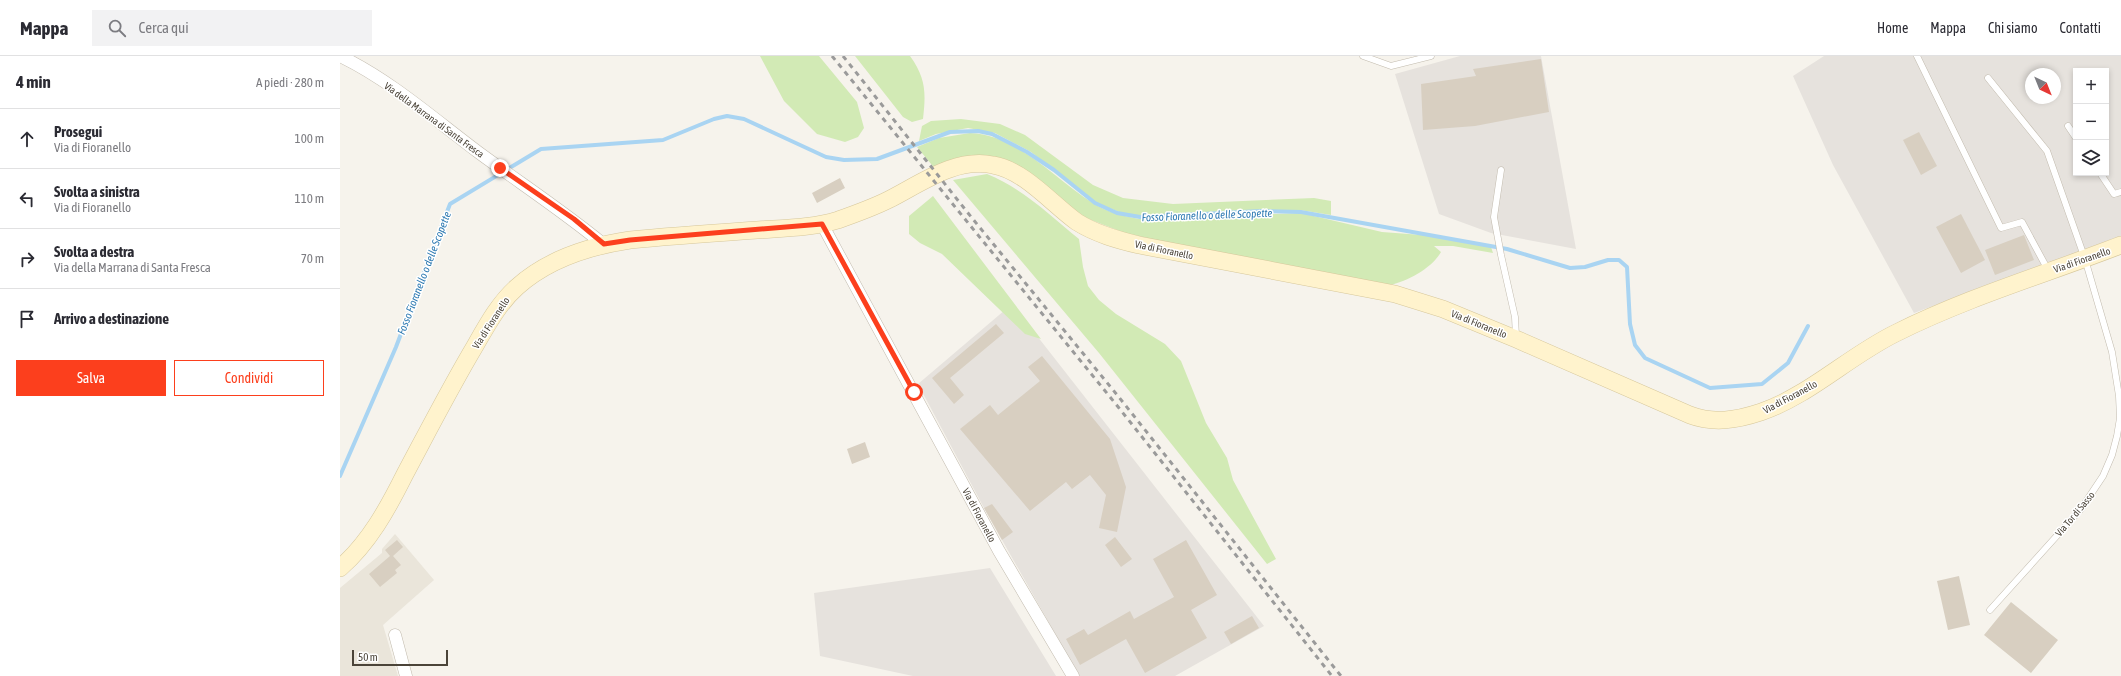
<!DOCTYPE html>
<html lang="it">
<head>
<meta charset="utf-8">
<style>
	body { margin:0; font-family:"Asap Condensed",sans-serif; background:#f2f2f3; color:#2b2b33 }
	.controls { position:absolute; right:12px; top:12px; display:grid; overflow:hidden; border-radius:0px; box-shadow:0 2px 6px #0003 }
	.controls button { width:36px; height:36px; display:grid; place-items:center; padding:0; border:0; border-bottom:1px solid #e1e1e2; background:#fff; color:#2b2b33; font:20px sans-serif }
	.compass { position:absolute; left:1685px; top:12px; width:36px; height:36px; border-radius:50%; background:#fff; box-shadow:0 2px 6px #0003; rotate:137deg }
	.scale { position:absolute; left:12px; bottom:10px; width:96px; box-sizing:border-box; padding-left:4px; border:2px solid #4b4439; border-top:0; font-size:11px; line-height:14px; white-space:nowrap; color:#4b4439; -webkit-text-stroke:3px #fff; paint-order:stroke }
	.stop { position:absolute; width:12px; height:12px; margin:-9px; border:3px solid #fc3f1d; border-radius:50%; background:#fff }
	.stop.end { background:#fc3f1d; border-color:#fff; box-shadow:0 1px 4px #0008 }
	.list { margin:0; padding:0; list-style:none }
	h2 { display:flex; justify-content:space-between; align-items:center; height:52px; margin:0; padding:0 16px; font-size:17px }
	h2 small { font-size:13px; font-weight:400; color:#7c7c81 }
	.list li { display:grid; grid-template-columns:26px 1fr auto; gap:12px; align-items:center; box-sizing:border-box; height:60px; padding:0 16px; border-top:1px solid #e1e1e2 }
	.list b { display:block; font-size:15px; white-space:nowrap }
	.list p { margin:0; font-size:13px; white-space:nowrap; color:#7c7c81 }
	.list em { font-size:13px; font-style:normal; color:#7c7c81 }
	.actions { display:flex; gap:8px; padding:12px 16px }
	.actions a { flex:1; padding:9px 0; border:1px solid #fc3f1d; border-radius:0px; text-align:center; font-size:14px; color:#fc3f1d }
	.actions .main { background:#fc3f1d; color:#fff }
	.icon { flex:none; width:22px; height:22px; fill:none; stroke:currentColor; stroke-width:2; stroke-linecap:round; stroke-linejoin:round }
	.map { position:relative; flex:none; width:1781px; height:620px; overflow:hidden }
	header { display:flex; align-items:center; gap:24px; box-sizing:border-box; height:56px; padding:0 20px; background:#fff; border-bottom:1px solid #e1e1e2 }
	header strong { font-size:19px }
	nav { display:flex; gap:22px; margin-inline-start:auto; font-size:14px }
	.search { width:280px; height:36px; background:#f2f2f3; display:flex; align-items:center; gap:10px; box-sizing:border-box; padding:0 14px; border-radius:0px; color:#7c7c81; font-size:15px }
	main { display:flex }
	aside { flex:1; background:#fff }
	.map>svg:first-child { display:block }
</style>
</head>
<body>
<header>
<strong>Mappa</strong>
<div class="search"><svg class="icon" aria-label="search" viewBox="0 0 24 24"><circle cx="10" cy="10" r="6"/><path d="M15 15l6 6"/></svg>Cerca qui</div>
<nav><a>Home</a><a>Mappa</a><a>Chi siamo</a><a>Contatti</a></nav>
</header>
<main>
<aside>
<h2>4 min<small>A piedi · 280 m</small></h2>
<ul class="list">
<li><svg class="icon" aria-label="ahead" viewBox="0 0 24 24"><path d="M12 20V5M6 11l6-6 6 6"/></svg><div><b>Prosegui</b><p>Via di Fioranello</p></div><em>100 m</em></li>
<li><svg class="icon" aria-label="left" viewBox="0 0 24 24"><path d="M17 20v-9H6M10 6l-5 5 5 5"/></svg><div><b>Svolta a sinistra</b><p>Via di Fioranello</p></div><em>110 m</em></li>
<li><svg class="icon" aria-label="right" viewBox="0 0 24 24"><path d="M7 20v-9h11M14 6l5 5-5 5"/></svg><div><b>Svolta a destra</b><p>Via della Marrana di Santa Fresca</p></div><em>70 m</em></li>
<li><svg class="icon" aria-label="arrive" viewBox="0 0 24 24"><path d="M6 21V4h12l-3 4 3 4H6"/></svg><div><b>Arrivo a destinazione</b></div></li>
</ul>
<div class="actions"><a class="main">Salva</a><a>Condividi</a></div>
</aside>
<div class="map">
<svg width="1781" height="620" viewBox="0 0 1781 620">
	<rect width="100%" height="100%" fill="#f6f3ec"/>
	<path fill="#eae5da" d="M 55,478 L 94,524 L 43,569 L 58,620 L 0,620 L 0,532 L 42,497 L 42,493 Z"/>
	<path fill="#e6e2dd" fill-rule="evenodd" d="M 1120,0 L 1201,0 L 1236,193 L 1151,177 L 1099,158 L 1055,18 Z
		M 1484,0 L 1781,0 L 1781,180 L 1574,257 L 1493,109 L 1453,20 ZM 1736,15 L 1766,15 L 1766,117 L 1736,117 ZM 1691,18 L 1715,18 L 1715,42 L 1691,42 Z
		M 672,248 L 924,570 L 835,620 L 739,620 L 644,452 L 578,328 Z
		M 650,512 L 716,620 L 573,620 L 480,600 L 474,537 Z"/>
	<path fill="#d2eab5" d="M 420,0 L 479,0 L 517,46 L 524,72 L 518,81 L 505,86 L 477,78 L 444,45 Z
		M 515,0 L 570,0 C 586,22 586,37 583,63 L 572,66 L 563,61 Z
		M 621,63 L 660,68 L 685,79 L 753,129 L 783,142 L 833,148 L 974,142 L 991,145 L 991,159 L 960,154 L 925,154 L 799,160 L 779,156 L 757,147 L 691,96 L 655,77 L 628,72 L 596,78 L 579,85 L 582,70 L 591,65 Z
		M 630,77 C 679,79 714,123 753,147 C 767,156 783,160 799,163 L 961,157 L 1042,176 L 1082,179 L 1151,191 L 1153,197 L 1113,190 L 1094,190 L 1101,196 C 1092,212 1068,225 1050,229 L 914,206 L 785,177 L 746,162 L 678,112 L 596,114 L 577,91 L 599,82 Z
		M 647,118 C 682,132 710,159 739,183 L 743,211 L 748,230 L 759,244 L 776,258 L 825,288 L 841,305 L 866,367 L 887,402 L 893,424 L 936,503 L 927,508 L 759,297 L 613,124 Z
		M 593,140 L 701,283 L 685,278 L 602,198 L 580,187 L 569,178 L 569,160 Z"/>
	<g fill="none" stroke-linecap="round" stroke-linejoin="round">
		<path stroke="#a9d4f2" stroke-width="4" d="M 0,420 L 56,291 L 110,148 L 201,93 L 323,84 L 374,63 L 387,60 L 404,63 L 486,101 L 504,104 L 537,103 L 610,76 L 638,75 L 652,78 L 687,96 L 714,114 L 755,147 L 777,157 L 800,161 L 922,155 L 961,156 L 1167,193 L 1230,212 L 1245,211 L 1268,204 L 1279,204 L 1287,211 L 1290,268 L 1295,289 L 1305,302 L 1370,332 L 1422,328 L 1448,307 L 1468,270"/>
	</g>
	<path fill="#d8cfc1" d="M 1201,3 L 1209,56 L 1135,70 L 1083,74 L 1081,28 L 1136,20 L 1133,13 Z
		M 1579,76 L 1597,110 L 1581,119 L 1563,84 Z
		M 500,122 L 505,132 L 477,147 L 472,137 Z
		M 1621,158 L 1645,204 L 1621,217 L 1596,171 Z
		M 1684,179 L 1694,204 L 1655,219 L 1645,194 Z
		M 656,268 L 664,277 L 610,322 L 624,339 L 614,348 L 592,322 Z
		M 702,300 L 770,383 L 786,431 L 777,476 L 759,472 L 766,439 L 750,419 L 732,433 L 726,426 L 690,455 L 620,373 L 650,349 L 658,359 L 700,325 L 688,311 Z
		M 525,386 L 530,401 L 512,408 L 507,393 Z
		M 652,448 L 673,476 L 662,484 L 644,452 Z
		M 775,481 L 792,503 L 781,511 L 765,489 Z
		M 57,484 L 63,491 L 53,500 L 61,509 L 55,514 L 57,517 L 40,531 L 29,518 L 50,500 L 45,494 Z
		M 846,484 L 877,539 L 851,554 L 867,582 L 805,617 L 786,583 L 740,609 L 726,583 L 744,573 L 748,579 L 790,555 L 794,563 L 834,541 L 813,503 Z
		M 1619,520 L 1630,569 L 1608,574 L 1597,525 Z
		M 1671,546 L 1718,584 L 1691,617 L 1644,579 Z
		M 912,560 L 919,572 L 891,588 L 884,576 Z"/>
	<g fill="none" stroke-linecap="round" stroke-linejoin="round">
		<g stroke="#c2bbae" stroke-width="7">
			<path id="lane" d="M 1023,0 L 1051,10 L 1091,0
				M 1577,0 L 1661,172 L 1682,166 L 1708,214
				M 1648,22 L 1707,95 L 1745,203 L 1772,296 L 1779,340 L 1780,362 L 1777,380 L 1772,399 L 1763,420 L 1741,453 L 1650,554
				M 1728,70 L 1736,82
				M 1161,114 L 1154,161 L 1161,199 L 1175,261 L 1176,281
				M 1760,117 L 1774,138 L 1781,136"/>
		</g>
		<g stroke="#c2bbae" stroke-width="13">
			<path id="street" d="M 0,0 C 50,24 94,63 138,96 C 180,127 223,155 263,188
				M 482,168 L 659,495 L 733,620
				M 55,579 L 66,620"/>
		</g>
		<g stroke="#d6c79b" stroke-width="18">
			<path id="secondary" d="M 0,512 C 29,487 48,452 65,418 C 88,375 110,332 135,290 C 147,269 159,247 177,231 C 208,203 250,190 290,184 C 332,180 375,177 417,174 C 444,172 472,172 498,164 C 515,158 532,152 548,144 C 580,128 615,101 653,109 C 684,114 712,148 737,166 C 756,178 778,184 799,189 L 1055,238 L 1103,253 L 1176,283 L 1350,359 C 1374,368 1397,364 1421,356 C 1470,339 1509,300 1556,277 C 1628,241 1706,218 1781,189"/>
		</g>
		<use href="#lane" stroke="#fff" stroke-width="6"/>
		<use href="#street" stroke="#fff" stroke-width="12"/>
		<use href="#secondary" stroke="#fff3cd" stroke-width="17"/>
		<path stroke="#9a9a9a" stroke-width="3" stroke-dasharray="5 5" stroke-linecap="butt" d="M 492,0 L 779,352 L 992,620
			M 503,0 L 632,162 L 778,340 L 1001,620"/>
	</g>
	<g fill="none" stroke-linecap="round" stroke-linejoin="round">
		<path stroke="#fc3f1d" stroke-width="5" d="M 160,112 L 234,163 L 264,188 L 290,184 L 482,168 L 574,336"/>
	</g>
	<g text-anchor="middle" dominant-baseline="central" stroke-width="3" stroke-linejoin="round" paint-order="stroke">
		<g font-size="10" fill="#4b4439" stroke="#fff">
			<text transform="translate(94 64) rotate(36)">Via della Marrana di Santa Fresca</text>
			<text transform="translate(824 194) rotate(12)">Via di Fioranello</text>
			<text transform="translate(1742 204) rotate(-19)">Via di Fioranello</text>
			<text transform="translate(151 267) rotate(-57)">Via di Fioranello</text>
			<text transform="translate(1139 268) rotate(22)">Via di Fioranello</text>
			<text transform="translate(1450 341) rotate(-28)">Via di Fioranello</text>
			<text transform="translate(1735 458) rotate(-50)">Via Tor di Sasso</text>
			<text transform="translate(639 459) rotate(62)">Via di Fioranello</text>
		</g>
		<g font-size="11" font-style="italic" fill="#2e7ab2" stroke="#fff">
			<text transform="translate(867 159) rotate(-2)">Fosso Fioranello o delle Scopette</text>
			<text transform="translate(84 217) rotate(-69)">Fosso Fioranello o delle Scopette</text>
		</g>
	</g>
</svg>
<div class="controls">
<button>+</button>
<button>−</button>
<button><svg class="icon" aria-label="layers" viewBox="0 0 24 24"><path d="M12 4l9 5-9 5-9-5zM3 14l9 5 9-5"/></svg></button>
</div>
<svg class="compass" viewBox="-18 -18 36 36"><path d="M0-13l5 13h-10z" fill="#e53935"/><path d="M0 13l5-13h-10z" fill="#7c7c81"/></svg>
<div class="scale">50 m</div>
<div class="stop" style="left:574px;top:336px"></div>
<div class="stop end" style="left:160px;top:112px"></div>
</div>
</main>
</body>
</html>
